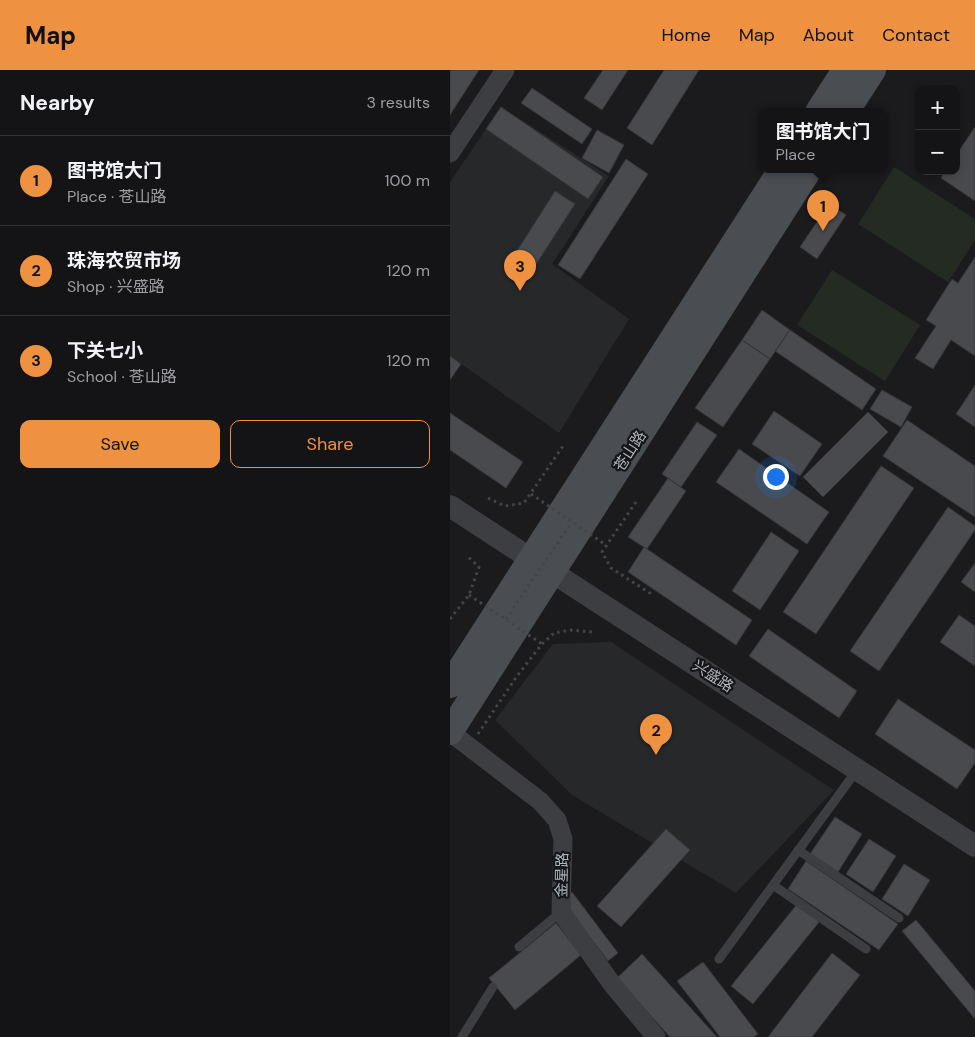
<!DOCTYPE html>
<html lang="en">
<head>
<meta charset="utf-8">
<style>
	body { margin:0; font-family:"DM Sans","Noto Sans SC",sans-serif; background:#1d1d1f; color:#f1f3f6 }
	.controls { position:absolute; right:15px; top:15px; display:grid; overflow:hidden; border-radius:10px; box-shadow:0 2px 8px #0003 }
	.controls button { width:45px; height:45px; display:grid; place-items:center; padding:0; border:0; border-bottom:1px solid #333335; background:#141416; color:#f1f3f6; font:25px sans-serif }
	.you { position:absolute; left:325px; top:406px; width:18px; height:18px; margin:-12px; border:4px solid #fff; border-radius:50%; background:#1a73e8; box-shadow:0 0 0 8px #1a73e833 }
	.badge { display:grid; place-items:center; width:32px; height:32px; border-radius:50%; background:#ee9242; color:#111; font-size:16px; font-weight:700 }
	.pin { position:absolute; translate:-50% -41px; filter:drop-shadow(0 1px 2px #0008) }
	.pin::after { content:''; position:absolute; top:26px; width:18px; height:15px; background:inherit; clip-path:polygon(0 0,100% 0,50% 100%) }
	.popup { position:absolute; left:308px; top:38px; width:130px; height:65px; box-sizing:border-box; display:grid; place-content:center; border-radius:10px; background:#141416; filter:drop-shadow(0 1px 4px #0005); font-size:16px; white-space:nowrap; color:#9d9ea1 }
	.popup b { font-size:19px; color:#f1f3f6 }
	.popup::after { content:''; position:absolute; left:50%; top:100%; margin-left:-10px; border:10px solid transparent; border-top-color:#141416 }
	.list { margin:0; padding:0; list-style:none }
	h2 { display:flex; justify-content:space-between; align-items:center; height:65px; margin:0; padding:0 20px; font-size:21px }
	h2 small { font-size:16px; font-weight:400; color:#9d9ea1 }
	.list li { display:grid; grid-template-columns:32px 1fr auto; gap:15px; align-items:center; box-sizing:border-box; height:90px; padding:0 20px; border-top:1px solid #333335 }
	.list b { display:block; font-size:19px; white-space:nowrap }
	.list p { margin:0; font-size:16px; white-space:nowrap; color:#9d9ea1 }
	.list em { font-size:16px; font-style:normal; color:#9d9ea1 }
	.actions { display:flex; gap:10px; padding:15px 20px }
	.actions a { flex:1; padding:11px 0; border:1px solid #ee9242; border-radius:10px; text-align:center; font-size:18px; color:#ee9242 }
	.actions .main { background:#ee9242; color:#111 }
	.map { position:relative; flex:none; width:525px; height:967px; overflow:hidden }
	header { display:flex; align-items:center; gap:30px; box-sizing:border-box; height:70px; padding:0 25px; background:#ee9242; color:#111 }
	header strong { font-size:24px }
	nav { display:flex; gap:28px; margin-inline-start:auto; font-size:18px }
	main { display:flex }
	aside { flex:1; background:#141416 }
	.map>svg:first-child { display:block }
</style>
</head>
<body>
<header>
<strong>Map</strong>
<nav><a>Home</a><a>Map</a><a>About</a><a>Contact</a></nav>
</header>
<main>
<aside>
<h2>Nearby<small>3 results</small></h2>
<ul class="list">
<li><span class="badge">1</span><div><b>图书馆大门</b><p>Place · 苍山路</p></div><em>100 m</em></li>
<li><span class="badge">2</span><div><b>珠海农贸市场</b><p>Shop · 兴盛路</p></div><em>120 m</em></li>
<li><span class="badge">3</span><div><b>下关七小</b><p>School · 苍山路</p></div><em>120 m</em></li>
</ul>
<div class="actions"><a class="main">Save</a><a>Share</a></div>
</aside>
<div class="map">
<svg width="525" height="967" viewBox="0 0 525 967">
	<rect width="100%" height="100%" fill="#1b1b1d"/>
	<path fill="#27282a" d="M 51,37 L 159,106 L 102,194 L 179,249 L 109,363 L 0,286 L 0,112 Z
		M 161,572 L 384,720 L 286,823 L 122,725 L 45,650 L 103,574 Z"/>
	<path fill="#232b23" d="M 444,97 L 525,149 L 525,170 L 498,212 L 408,154 Z
		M 382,200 L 470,255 L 435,311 L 347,255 Z"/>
	<path fill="#484a4d" stroke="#353639" d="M 0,0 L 29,0 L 0,45 Z
		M 153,0 L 178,0 L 152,40 L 134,28 Z
		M 214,0 L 249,0 L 202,75 L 177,58 Z
		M 82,18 L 142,59 L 132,74 L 71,33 Z
		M 51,37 L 153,107 L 138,129 L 36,59 Z
		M 525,57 L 525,131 L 491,108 L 495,101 L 506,101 L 506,85 Z
		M 147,60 L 174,75 L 159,103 L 132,88 Z
		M 176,89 L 198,104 L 130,209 L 108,195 Z
		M 105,121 L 125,134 L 76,210 L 56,198 Z
		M 379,134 L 396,145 L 367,189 L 350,177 Z
		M 525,187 L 525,286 L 501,270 L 483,299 L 465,288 L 486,256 L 476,250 L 502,209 L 508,213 Z
		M 312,240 L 340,260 L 320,289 L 292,270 Z
		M 340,260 L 426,319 L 412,340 L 325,281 Z
		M 292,270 L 320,289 L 273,357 L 245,338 Z
		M 0,286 L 11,294 L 0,310 Z
		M 525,315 L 525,357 L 506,344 Z
		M 432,320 L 462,337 L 451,357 L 420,339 Z
		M 324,341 L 372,374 L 350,406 L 302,374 Z
		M 418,342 L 438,362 L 373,427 L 353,407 Z
		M 0,343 L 73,392 L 56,418 L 0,380 Z
		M 457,350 L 525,396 L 525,447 L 433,386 Z
		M 247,352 L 267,365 L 231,417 L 212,404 Z
		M 289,379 L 379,442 L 357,474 L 266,412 Z
		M 431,396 L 464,418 L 366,564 L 333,542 Z
		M 218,408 L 236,421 L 197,479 L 178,467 Z
		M 498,437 L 525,456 L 525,460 L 429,601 L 400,581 Z
		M 321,462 L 349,481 L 310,540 L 282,521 Z
		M 194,477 L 302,550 L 286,575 L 178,502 Z
		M 525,493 L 525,522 L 511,512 Z
		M 509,545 L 525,556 L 525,596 L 490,572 Z
		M 318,559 L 407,621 L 389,648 L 299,586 Z
		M 448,629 L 525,680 L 525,693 L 507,719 L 425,664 Z
		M 385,747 L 412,764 L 388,802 L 360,784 Z
		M 216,759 L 240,780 L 171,857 L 147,836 Z
		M 419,769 L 446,786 L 423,822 L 396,804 Z
		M 356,791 L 448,854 L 429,880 L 338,819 Z
		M 454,794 L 480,810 L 458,846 L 432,829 Z
		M 122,822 L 168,883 L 158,891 L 112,830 Z
		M 348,833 L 370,851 L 303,934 L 281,916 Z
		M 466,850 L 525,921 L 525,949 L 452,861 Z
		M 106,853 L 131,885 L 65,940 L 39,908 Z
		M 382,883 L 410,905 L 362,967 L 318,967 Z
		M 192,884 L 267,967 L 220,967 L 167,908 Z
		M 253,892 L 308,964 L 304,967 L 270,967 L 227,911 Z"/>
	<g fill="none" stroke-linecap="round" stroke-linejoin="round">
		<path stroke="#424549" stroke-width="3" stroke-dasharray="2.5 4" stroke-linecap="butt" d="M 38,428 L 55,436 L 74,433 L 113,376
			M 186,432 L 152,482 L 161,498 L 203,525
			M 0,549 L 19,525 L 29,497 L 16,485
			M 28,664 L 67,606 L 92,574 L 104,563 L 121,560 L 142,562"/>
		<path stroke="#3c3e42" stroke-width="9" d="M 348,780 L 449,848
			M 323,815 L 416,879
			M 69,877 L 111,842
			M 269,889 L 407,700
			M 12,967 L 43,917"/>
		<path stroke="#3c3e42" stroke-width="19" d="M 0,83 L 55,0
			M 0,662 L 90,731 L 107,750 L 113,769 L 111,842 L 162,914 L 206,967"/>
		<path stroke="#3c3e42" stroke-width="22" d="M 0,436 L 81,489
			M 102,502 L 525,776"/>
		<path stroke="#4a4e52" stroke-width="26" d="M 368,42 L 395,0
			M 396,42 L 423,0
			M 0,615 L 331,100
			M 0,662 L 359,100"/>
		<path stroke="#424549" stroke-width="3" stroke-dasharray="2.5 4" stroke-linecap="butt" d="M 81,424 L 156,475
			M 19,525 L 92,574
			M 56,549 L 122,452"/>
	</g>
	<g text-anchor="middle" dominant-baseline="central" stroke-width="4.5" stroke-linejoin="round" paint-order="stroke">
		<g font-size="15" fill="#aeb5bc" stroke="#161618">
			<text transform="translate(180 381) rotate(-57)">苍山路</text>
			<text transform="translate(263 606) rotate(33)">兴盛路</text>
			<text transform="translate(112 805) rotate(-89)">金星路</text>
		</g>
	</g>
</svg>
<div class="controls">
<button>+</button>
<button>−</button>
</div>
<div class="you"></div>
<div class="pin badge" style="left:373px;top:161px">1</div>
<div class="popup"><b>图书馆大门</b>Place</div>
<div class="pin badge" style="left:206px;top:685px">2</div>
<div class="pin badge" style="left:70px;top:221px">3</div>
</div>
</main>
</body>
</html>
